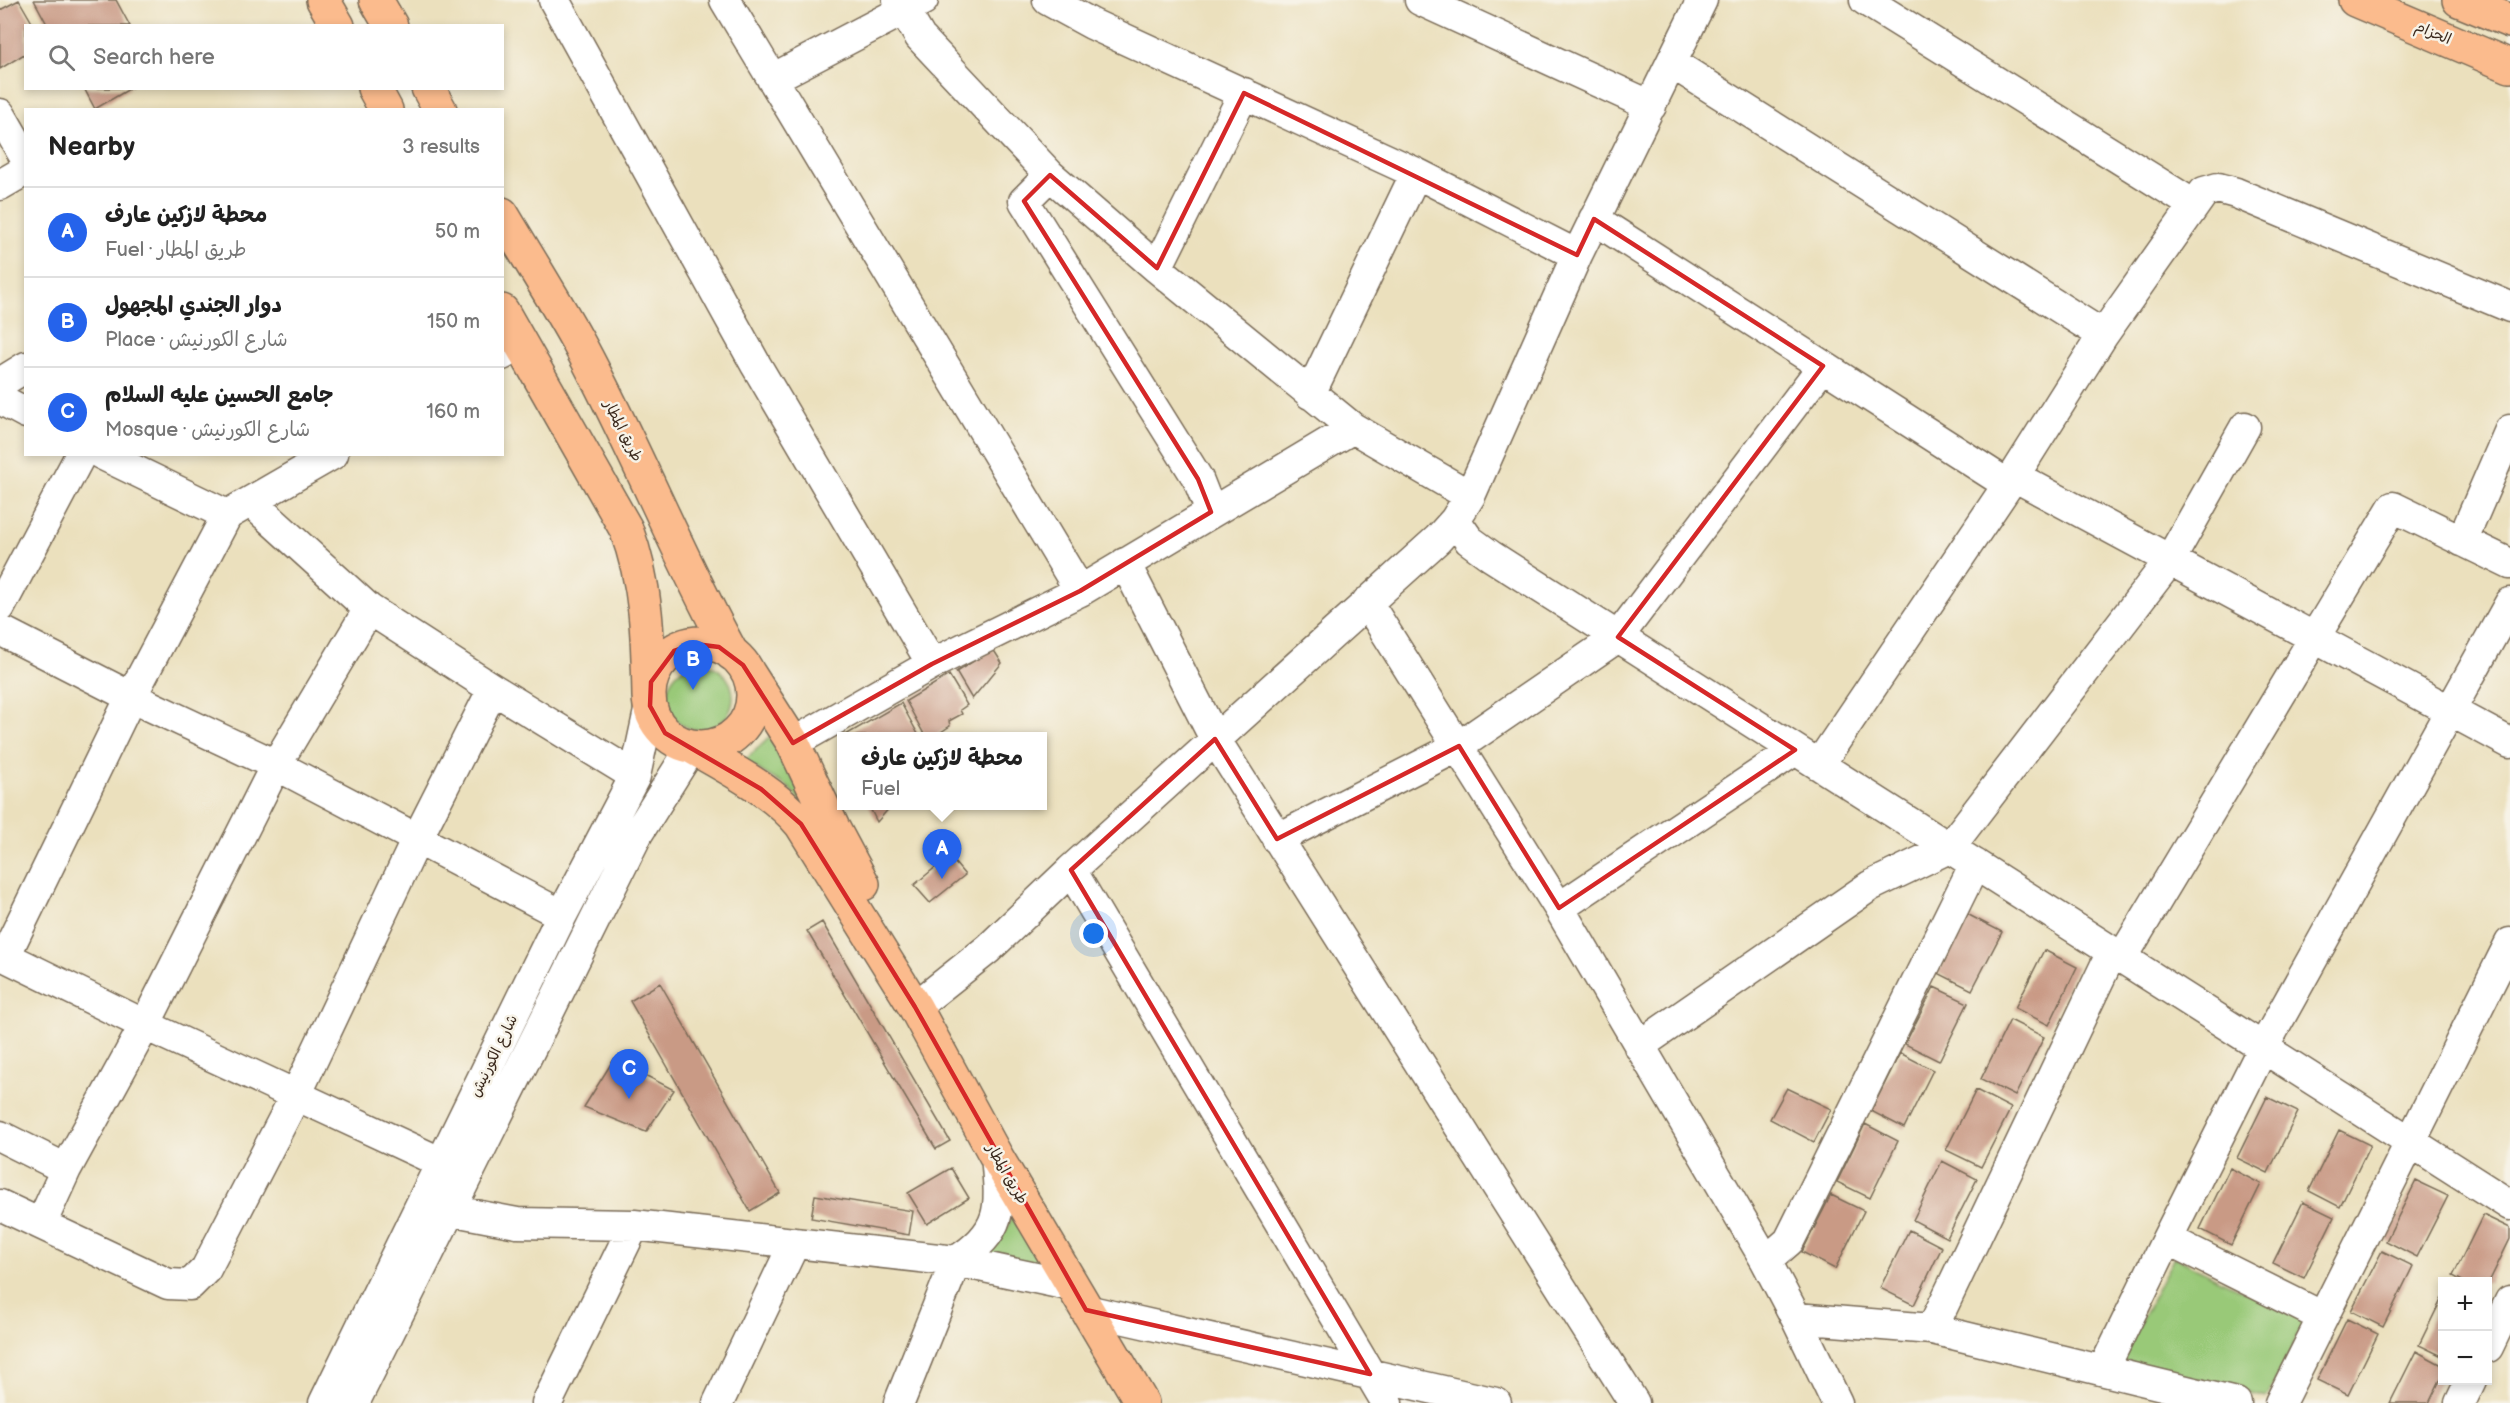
<!DOCTYPE html>
<html lang="en">
<head>
<meta charset="utf-8">
<style>
	body { margin:0; font-family:"Balsamiq Sans","Playpen Sans Arabic",sans-serif; background:#f6f6f6; color:#222 }
	.controls { position:absolute; right:18px; bottom:18px; display:grid; overflow:hidden; border-radius:0px; box-shadow:0 3px 9px #0003 }
	.controls button { width:54px; height:54px; display:grid; place-items:center; padding:0; border:0; border-bottom:2px solid #e0e0e0; background:#fff; color:#222; font:30px sans-serif }
	.you { position:absolute; left:1094px; top:934px; width:21px; height:21px; margin:-15px; border:4px solid #fff; border-radius:50%; background:#1a73e8; box-shadow:0 0 0 9px #1a73e833 }
	.badge { display:grid; place-items:center; width:39px; height:39px; border-radius:50%; background:#2563eb; color:#fff; font-size:20px; font-weight:700 }
	.pin { position:absolute; translate:-50% -50px; filter:drop-shadow(0 2px 3px #0008) }
	.pin::after { content:''; position:absolute; top:32px; width:21px; height:18px; background:inherit; clip-path:polygon(0 0,100% 0,50% 100%) }
	.popup { position:absolute; left:837px; top:732px; width:210px; height:78px; box-sizing:border-box; display:grid; place-content:center; border-radius:0px; background:#fff; filter:drop-shadow(0 2px 4px #0005); font-size:20px; white-space:nowrap; color:#767676 }
	.popup b { font-size:22px; color:#222 }
	.popup::after { content:''; position:absolute; left:50%; top:100%; margin-left:-12px; border:12px solid transparent; border-top-color:#fff }
	.list { margin:0; padding:0; list-style:none }
	h2 { display:flex; justify-content:space-between; align-items:center; height:78px; margin:0; padding:0 24px; font-size:26px }
	h2 small { font-size:20px; font-weight:400; color:#767676 }
	.list li { display:grid; grid-template-columns:39px 1fr auto; gap:18px; align-items:center; box-sizing:border-box; height:90px; padding:0 24px; border-top:2px solid #e0e0e0 }
	.list b { display:block; font-size:22px; white-space:nowrap }
	.list p { margin:0; font-size:20px; white-space:nowrap; color:#767676 }
	.list em { font-size:20px; font-style:normal; color:#767676 }
	.icon { flex:none; width:33px; height:33px; fill:none; stroke:currentColor; stroke-width:2; stroke-linecap:round; stroke-linejoin:round }
	.map { position:relative; flex:none; width:2510px; height:1403px; overflow:hidden }
	.search { position:absolute; background:#fff; box-shadow:0 3px 9px #0003; left:24px; top:24px; width:480px; height:66px; display:flex; align-items:center; gap:15px; box-sizing:border-box; padding:0 21px; border-radius:0px; color:#767676; font-size:22px }
	.panel { position:absolute; background:#fff; box-shadow:0 3px 9px #0003; left:24px; top:108px; width:480px; height:348px; border-radius:0px }
	.map>svg:first-child { display:block }
</style>
</head>
<body>
<div class="map">
<svg width="2510" height="1403" viewBox="0 0 2510 1403">
	<rect width="100%" height="100%" fill="#f7f3e8"/>
	<filter id="ink" filterUnits="userSpaceOnUse"><feTurbulence type="fractalNoise" baseFrequency=".0167" numOctaves="2"/><feDisplacementMap in="SourceGraphic" scale="12" xChannelSelector="R" yChannelSelector="G"/><feConvolveMatrix kernelMatrix="1 2 1 2 8 2 1 2 1" color-interpolation-filters="sRGB"/></filter>
	<filter id="wash" filterUnits="userSpaceOnUse"><feTurbulence type="fractalNoise" baseFrequency=".008" numOctaves="4" result="noise"/><feDisplacementMap in="SourceGraphic" scale="24" xChannelSelector="R" yChannelSelector="G"/><feGaussianBlur stdDeviation="1.35" result="paint"/><feColorMatrix in="noise" values="0 0 0 0 0 0 0 0 0 0 0 0 0 0 0 0 0 1.4 0 .05"/><feComposite in="paint" operator="in"/></filter>
	<g filter="url(#wash)">
		<rect width="100%" height="100%" fill="#ebe0bd"/>
		<path fill="#99c978" stroke="#6a7a4b" stroke-width="1.5" d="M667 697a33 33 0 1 1 66 0a33 33 0 1 1-66 0Z
			M 770,737 L 810,811 L 788,787 L 744,761 Z
			M 1012,1215 L 1041,1265 L 979,1255 L 1008,1226 Z
			M 2174,1257 L 2305,1321 L 2267,1397 L 2121,1360 Z"/>
		<g id="blocks">
			<path fill="#c99a85" d="M 19,0 L 34,26 L 26,26 L 26,53 L 0,69 L 0,10 Z
				M 34,0 L 116,0 L 130,26 L 48,26 Z
				M 84,88 L 131,88 L 95,109 Z
				M 993,649 L 1002,663 L 972,699 L 956,672 Z
				M 949,675 L 967,705 L 960,710 L 962,714 L 949,721 L 950,726 L 935,736 L 925,736 L 906,701 Z
				M 901,703 L 919,736 L 844,736 Z
				M 869,806 L 891,806 L 877,822 Z
				M 949,856 L 965,875 L 930,903 L 914,885 Z
				M 1967,914 L 2002,932 L 1972,990 L 1938,973 Z
				M 822,922 L 950,1141 L 936,1149 L 807,931 Z
				M 2044,950 L 2077,967 L 2049,1025 L 2015,1008 Z
				M 660,983 L 780,1193 L 750,1211 L 630,1001 Z
				M 1934,987 L 1968,1003 L 1939,1061 L 1905,1044 Z
				M 2010,1020 L 2044,1037 L 2015,1096 L 1981,1079 Z
				M 1900,1053 L 1933,1070 L 1904,1128 L 1871,1111 Z
				M 614,1059 L 674,1090 L 646,1132 L 584,1107 Z
				M 1787,1088 L 1831,1109 L 1814,1142 L 1770,1119 Z
				M 1976,1090 L 2011,1108 L 1981,1167 L 1946,1150 Z
				M 2267,1097 L 2298,1112 L 2268,1173 L 2237,1158 Z
				M 1865,1124 L 1898,1141 L 1870,1198 L 1837,1182 Z
				M 2339,1130 L 2370,1145 L 2340,1207 L 2309,1191 Z
				M 1942,1161 L 1977,1179 L 1947,1238 L 1913,1220 Z
				M 951,1168 L 969,1198 L 927,1224 L 908,1193 Z
				M 2230,1168 L 2261,1184 L 2231,1245 L 2200,1229 Z
				M 2416,1181 L 2448,1196 L 2417,1257 L 2386,1241 Z
				M 815,1195 L 913,1211 L 909,1235 L 811,1218 Z
				M 1831,1195 L 1864,1211 L 1835,1269 L 1802,1252 Z
				M 2303,1202 L 2334,1217 L 2304,1278 L 2273,1263 Z
				M 2483,1215 L 2510,1228 L 2510,1239 L 2489,1282 L 2464,1282 L 2453,1276 Z
				M 1909,1230 L 1942,1247 L 1914,1305 L 1880,1288 Z
				M 2382,1251 L 2413,1266 L 2383,1327 L 2351,1311 Z
				M 2442,1298 L 2442,1356 L 2419,1345 Z
				M 2347,1319 L 2378,1334 L 2348,1395 L 2317,1380 Z
				M 2416,1351 L 2442,1365 L 2442,1376 L 2429,1403 L 2390,1403 Z"/>
		</g>
	</g>
	<g filter="url(#ink)">
		<use href="#blocks" fill-opacity="0" stroke="#796a56" stroke-width="1.5"/>
		<g fill="none" stroke-linecap="round" stroke-linejoin="round">
			<g stroke="#796a56" stroke-width="33">
				<path id="minor" d="M 554,0 L 756,365 L 932,664
					M 725,0 L 1080,591
					M 898,0 L 920,37 L 1050,175 L 1157,268 L 1353,428 L 1470,496
					M 1048,0 L 1092,24 L 1416,173 L 1577,255
					M 1420,0 L 1651,106
					M 1865,0 L 2194,205
					M 1672,63 L 2103,335
					M 772,79 L 923,0
					M 0,114 L 26,159
					M 1050,175 L 1024,201 L 1198,479 L 1211,512
					M 0,185 L 26,170
					M 1594,219 L 2007,484
					M 1157,268 L 1244,93
					M 502,355 L 521,344
					M 0,383 L 26,367
					M 1310,394 L 1416,173
					M 0,399 L 26,413
					M 101,454 L 227,515
					M 2014,476 L 2510,743
					M 251,502 L 369,609 L 493,689 L 635,776
					M 1455,520 L 1469,540 L 1491,556 L 2510,1205
					M 2462,541 L 2510,430
					M 1125,563 L 1215,739 L 1634,1403
					M 1367,602 L 1559,908 L 1766,1261 L 1796,1318 L 1837,1403
					M 0,607 L 81,454
					M 0,630 L 131,697 L 276,765 L 562,915
					M 793,743 L 932,664 L 1080,591 L 1353,428
					M 1819,765 L 2014,476 L 2103,335 L 2204,192 L 2218,188 L 2236,193 L 2510,307
					M 1277,839 L 1459,746 L 1618,637 L 1823,366
					M 1071,870 L 1387,1403
					M 1559,908 L 1795,750
					M 0,954 L 145,1025 L 442,1163
					M 5,956 L 131,697 L 227,515 L 333,454
					M 2122,958 L 2393,507 L 2510,564
					M 915,1007 L 988,949 L 1071,870 L 1438,539 L 1455,520 L 1470,496 L 1577,255 L 1702,0
					M 1639,1046 L 1870,886 L 1949,848 L 2170,560 L 2245,427
					M 0,1136 L 66,1169
					M 0,1205 L 168,1284 L 190,1285 L 206,1269 L 296,1095 L 417,839 L 493,689
					M 449,1210 L 517,1223 L 634,1225 L 956,1261 L 1073,1286
					M 41,1224 L 66,1169 L 145,1025 L 276,765 L 369,609
					M 2167,1239 L 2323,1317
					M 1766,1261 L 1789,1241 L 1797,1225 L 1975,864
					M 1086,1310 L 1496,1403
					M 1796,1318 L 1932,1329 L 2236,1403
					M 1932,1329 L 2112,952
					M 2488,1347 L 2510,1301
					M 2103,1370 L 2167,1239 L 2263,1048 L 2510,603
					M 324,1403 L 562,915 L 635,776 L 650,706
					M 354,1403 L 638,833 L 692,747
					M 547,1403 L 634,1225
					M 718,1403 L 794,1244
					M 899,1403 L 956,1261 C 1004,1231 1001,1207 996,1156
					M 2280,1403 L 2510,943
					M 2460,1403 L 2471,1380"/>
			</g>
			<g stroke="#796a56" stroke-width="36">
				<path id="major" d="M 2355,0 L 2510,66
					M 2459,0 L 2510,21"/>
			</g>
			<g stroke="#796a56" stroke-width="36">
				<path id="highway" d="M 323,0 L 338,26
					M 376,0 L 391,26
					M 374,88 L 386,110
					M 428,88 L 440,110
					M 502,214 C 527,256 553,297 577,340 C 633,442 676,552 732,654
					M 502,311 L 626,529 C 647,584 648,639 649,697
					M649 695a52 52 0 1 1 104 0a52 52 0 1 1-104 0Z
					M 749,674 L 793,743 L 833,828 L 863,884
					M 692,747 C 730,769 772,790 801,824 L 915,1007 L 996,1156 L 1142,1403"/>
			</g>
			<use href="#minor" stroke="#fff" stroke-width="30"/>
			<use href="#major" stroke="#fbbb8d" stroke-width="33"/>
			<use href="#highway" stroke="#fbbb8d" stroke-width="33"/>
		</g>
	</g>
	<path fill="none" stroke="#d62828" stroke-width="4.5" stroke-linejoin="round" d="M 1244,93 L 1577,255 L 1594,219 L 1823,366 L 1618,637 L 1795,750 L 1559,908 L 1459,746 L 1277,839 L 1215,739 L 1071,870 L 1370,1374 L 1086,1310 L 915,1007 L 801,824 L 761,789 L 665,733 L 650,706 L 651,682 L 674,651 L 695,644 L 719,647 L 743,665 L 793,743 L 932,664 L 1080,591 L 1211,512 L 1198,479 L 1024,201 L 1050,175 L 1157,268 Z"/>
	<g text-anchor="middle" dominant-baseline="central" stroke-width="5" stroke-linejoin="round" paint-order="stroke">
		<g font-size="15" fill="#3b2a1e" stroke="#f7f3e8">
			<text transform="translate(2433 33) rotate(23)">الحزام</text>
			<text transform="translate(623 431) rotate(63)">طريق المطار</text>
			<text transform="translate(494 1056) rotate(-64)">شارع الكورنيش</text>
			<text transform="translate(1007 1174) rotate(60)">طريق المطار</text>
		</g>
	</g>
</svg>
<div class="controls">
<button>+</button>
<button>−</button>
</div>
<div class="you"></div>
<div class="pin badge" style="left:942px;top:879px">A</div>
<div class="popup"><b>محطة لازكين عارف</b>Fuel</div>
<div class="pin badge" style="left:693px;top:690px">B</div>
<div class="pin badge" style="left:629px;top:1099px">C</div>
<div class="search"><svg class="icon" aria-label="search" viewBox="0 0 24 24"><circle cx="10" cy="10" r="6"/><path d="M15 15l6 6"/></svg>Search here</div>
<section class="panel">
<h2>Nearby<small>3 results</small></h2>
<ul class="list">
<li><span class="badge">A</span><div><b>محطة لازكين عارف</b><p>Fuel · طريق المطار</p></div><em>50 m</em></li>
<li><span class="badge">B</span><div><b>دوار الجندي المجهول</b><p>Place · شارع الكورنيش</p></div><em>150 m</em></li>
<li><span class="badge">C</span><div><b>جامع الحسين عليه السلام</b><p>Mosque · شارع الكورنيش</p></div><em>160 m</em></li>
</ul>
</section>
</div>
</body>
</html>
